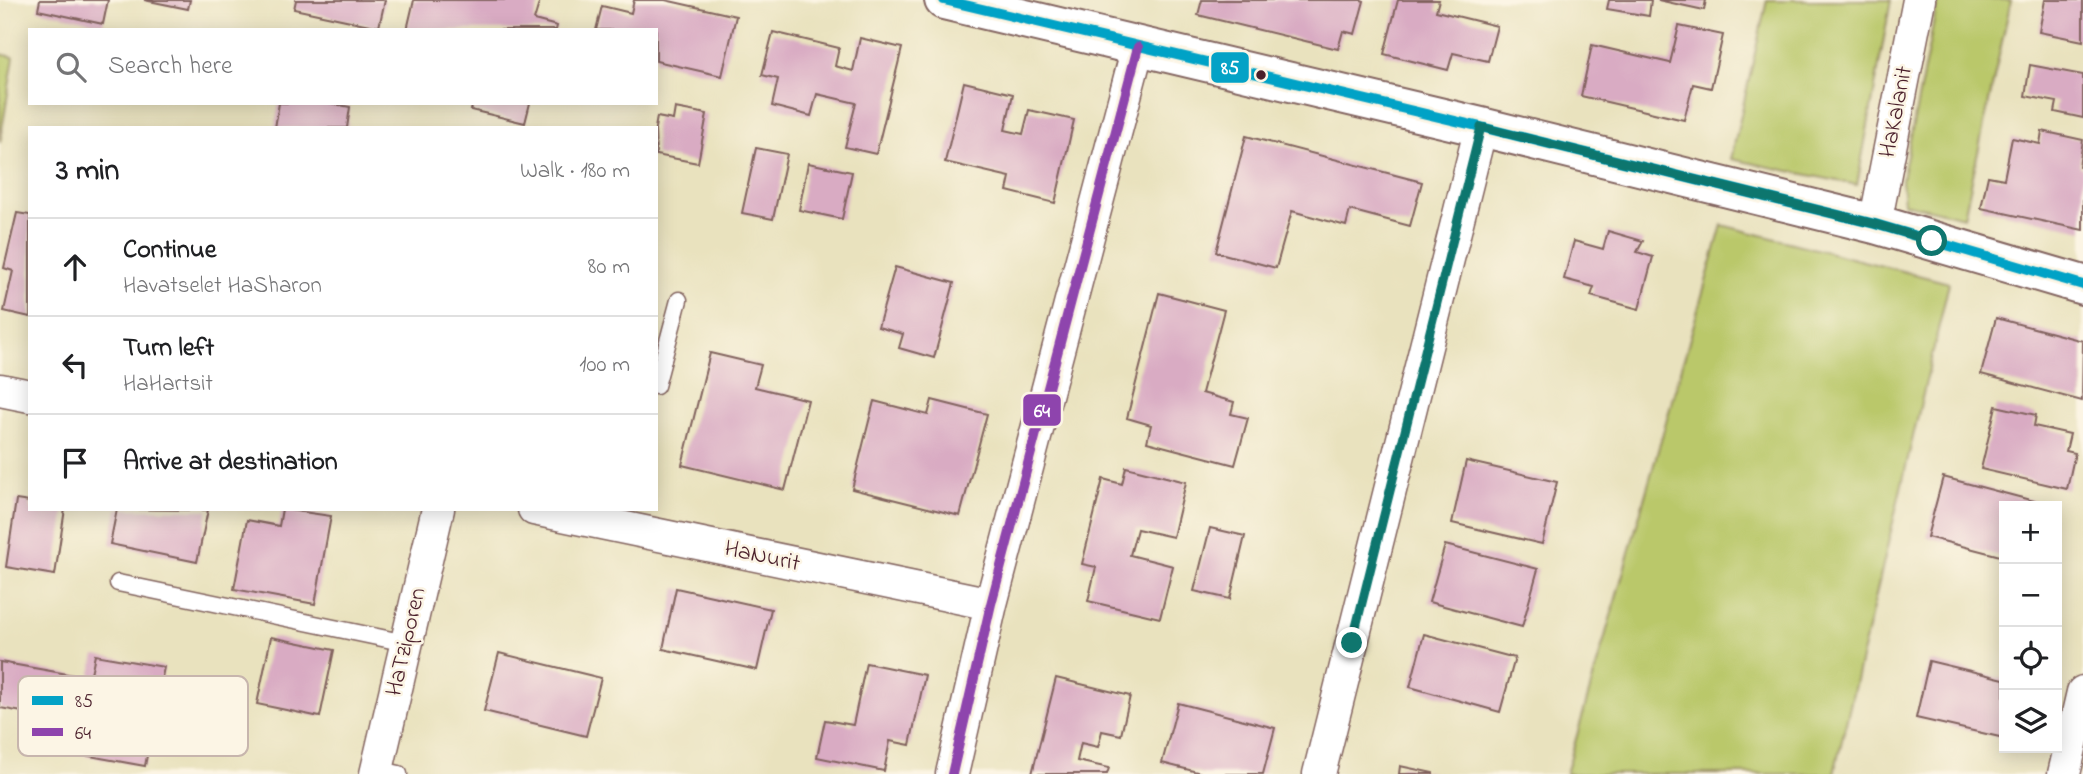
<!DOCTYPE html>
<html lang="en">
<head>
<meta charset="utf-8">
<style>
	body { margin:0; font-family:"Indie Flower",sans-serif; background:#f2f2f2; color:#202124 }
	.controls { position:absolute; right:21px; bottom:21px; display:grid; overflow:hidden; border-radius:0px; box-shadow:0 4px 18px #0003 }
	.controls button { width:63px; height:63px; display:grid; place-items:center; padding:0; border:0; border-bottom:2px solid #e0e0e0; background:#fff; color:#202124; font:35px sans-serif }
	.stop { position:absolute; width:21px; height:21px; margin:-16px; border:5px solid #0f766e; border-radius:50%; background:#fff }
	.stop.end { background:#0f766e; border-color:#fff; box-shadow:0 2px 7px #0008 }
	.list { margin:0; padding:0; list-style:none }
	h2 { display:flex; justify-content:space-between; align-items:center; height:91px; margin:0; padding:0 28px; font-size:30px }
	h2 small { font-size:23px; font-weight:400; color:#757577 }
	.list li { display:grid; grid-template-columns:46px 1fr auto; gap:21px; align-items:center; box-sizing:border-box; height:98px; padding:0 28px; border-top:2px solid #e0e0e0 }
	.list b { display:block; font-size:26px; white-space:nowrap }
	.list p { margin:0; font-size:23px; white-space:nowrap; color:#757577 }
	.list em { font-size:23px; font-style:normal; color:#757577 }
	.icon { flex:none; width:38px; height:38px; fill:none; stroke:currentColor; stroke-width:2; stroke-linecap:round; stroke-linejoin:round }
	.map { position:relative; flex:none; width:2083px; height:774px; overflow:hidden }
	.search { position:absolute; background:#fff; box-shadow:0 4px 18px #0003; left:28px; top:28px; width:630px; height:77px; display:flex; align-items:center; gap:18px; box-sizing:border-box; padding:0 24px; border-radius:0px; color:#757577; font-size:26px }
	.panel { position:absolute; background:#fff; box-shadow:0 4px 18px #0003; left:28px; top:126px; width:630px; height:385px; border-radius:0px }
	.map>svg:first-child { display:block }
</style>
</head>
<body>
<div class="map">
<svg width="2083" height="774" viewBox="0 0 2083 774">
	<rect width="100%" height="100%" fill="#fcf5e5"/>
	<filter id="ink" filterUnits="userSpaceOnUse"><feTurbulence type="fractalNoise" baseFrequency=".0143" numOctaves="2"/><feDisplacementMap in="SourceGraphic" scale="14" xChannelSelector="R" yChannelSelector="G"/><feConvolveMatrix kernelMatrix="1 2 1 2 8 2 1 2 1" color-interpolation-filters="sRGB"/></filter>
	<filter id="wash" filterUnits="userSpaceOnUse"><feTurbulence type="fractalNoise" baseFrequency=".00686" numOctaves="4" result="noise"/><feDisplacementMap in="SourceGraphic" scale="28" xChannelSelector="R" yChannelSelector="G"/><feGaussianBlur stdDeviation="1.57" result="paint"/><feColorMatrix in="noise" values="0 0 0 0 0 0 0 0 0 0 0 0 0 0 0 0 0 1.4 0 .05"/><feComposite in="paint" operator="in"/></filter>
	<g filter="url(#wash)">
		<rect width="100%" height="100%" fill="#e9e2be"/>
		<path fill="#bac86a" stroke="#82744a" stroke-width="2" d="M 1767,0 L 1891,0 L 1857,185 L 1731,159 Z
			M 1938,0 L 2011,0 L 1964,217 L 1904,203 L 1902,180 Z
			M 0,54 L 14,57 L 0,142 Z
			M 1722,225 L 1949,283 L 1834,774 L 1566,774 Z"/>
		<g id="blocks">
			<path fill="#d9abc3" d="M 40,0 L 108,0 L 103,24 L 38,10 Z
				M 144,0 L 190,0 L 188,9 Z
				M 296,0 L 385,0 L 379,27 L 294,9 Z
				M 414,0 L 540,0 L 534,20 L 557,26 L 556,30 L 407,30 Z
				M 634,0 L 665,0 L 736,16 L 722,76 L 656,61 L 656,30 L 596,30 L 602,6 L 631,13 Z
				M 1202,0 L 1361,0 L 1364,1 L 1355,34 L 1343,31 L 1338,49 L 1198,15 Z
				M 1398,0 L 1439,0 L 1436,11 L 1497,26 L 1488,61 L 1453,53 L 1448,70 L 1384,54 Z
				M 1609,0 L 1651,0 L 1649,16 L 1607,9 Z
				M 1658,0 L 1706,0 L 1704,10 Z
				M 2045,0 L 2083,0 L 2083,41 L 2039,32 Z
				M 1679,26 L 1723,35 L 1711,88 L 1693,84 L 1684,120 L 1581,96 L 1592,45 L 1670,63 Z
				M 773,32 L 839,48 L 835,66 L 853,71 L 860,38 L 902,48 L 876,154 L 845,147 L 856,103 L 817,94 L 811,116 L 772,106 L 778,79 L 762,75 Z
				M 2030,65 L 2083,75 L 2083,118 L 2055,112 L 2057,102 L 2025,96 Z
				M 964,82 L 1013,94 L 1005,130 L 1023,134 L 1029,110 L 1074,120 L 1055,203 L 1007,191 L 1010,177 L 945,162 Z
				M 279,103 L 329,103 L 350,107 L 347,128 L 275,128 Z
				M 473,103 L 530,103 L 525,123 L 471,110 Z
				M 675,108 L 707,114 L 698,163 L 656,155 L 655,128 L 657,117 L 673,120 Z
				M 2042,131 L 2083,140 L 2079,167 L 2083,168 L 2083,230 L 1981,208 L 1988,176 L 2004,179 L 2012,138 L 2040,144 Z
				M 1246,136 L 1422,182 L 1410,226 L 1350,210 L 1346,226 L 1292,211 L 1276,268 L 1216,252 Z
				M 756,148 L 787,154 L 773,219 L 742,213 Z
				M 808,163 L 852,172 L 842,219 L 799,210 Z
				M 17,213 L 30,215 L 30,317 L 4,311 L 13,271 L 4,268 Z
				M 1608,231 L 1643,241 L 1637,252 L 1653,257 L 1639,309 L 1591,296 L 1594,287 L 1564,279 L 1574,241 L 1603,249 Z
				M 895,267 L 954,283 L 934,358 L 899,348 L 903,334 L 878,327 Z
				M 1159,293 L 1224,310 L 1202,393 L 1234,402 L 1231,414 L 1248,418 L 1235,465 L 1147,442 L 1151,425 L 1127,418 Z
				M 1996,318 L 2083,341 L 2082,401 L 1981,374 Z
				M 710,353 L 761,365 L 755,387 L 808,400 L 785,490 L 682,465 Z
				M 932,400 L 987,414 L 960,516 L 852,489 L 874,401 L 928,415 Z
				M 1996,406 L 2036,415 L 2034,426 L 2070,434 L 2066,451 L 2075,453 L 2067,489 L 1981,469 Z
				M 1466,461 L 1557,482 L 1542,544 L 1452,523 Z
				M 1126,467 L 1186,482 L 1173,537 L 1137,529 L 1130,555 L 1173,566 L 1160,618 L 1088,601 L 1096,567 L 1082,564 L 1103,479 L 1122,484 Z
				M 1943,477 L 2034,501 L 2033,506 L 2004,506 L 2004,557 L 1927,537 Z
				M 16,500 L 30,502 L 30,509 L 65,509 L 55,575 L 6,567 Z
				M 117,509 L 208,510 L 197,562 L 110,544 Z
				M 282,509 L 331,516 L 315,604 L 234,589 L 247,520 L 279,526 Z
				M 1210,528 L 1245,536 L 1230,599 L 1194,591 Z
				M 1445,545 L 1538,569 L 1522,627 L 1429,602 Z
				M 676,588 L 771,609 L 757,670 L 663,649 Z
				M 1424,634 L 1515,658 L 1500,712 L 1410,687 Z
				M 271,637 L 334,650 L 320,717 L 257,704 Z
				M 499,653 L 601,678 L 586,736 L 484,711 Z
				M 95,655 L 164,667 L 145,766 L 73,753 L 78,722 L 0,708 L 0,662 L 90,678 Z
				M 1929,661 L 2004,679 L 2004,738 L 1916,718 Z
				M 866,663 L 925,675 L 910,745 L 890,741 L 884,771 L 817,757 L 825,720 L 853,725 Z
				M 1056,678 L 1130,696 L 1121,735 L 1102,731 L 1098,747 L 1081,743 L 1077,761 L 1109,768 L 1107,774 L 1032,774 Z
				M 1178,703 L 1275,728 L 1263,774 L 1205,774 L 1162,763 Z
				M 1400,766 L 1433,773 L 1433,774 L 1399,774 Z"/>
		</g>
	</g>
	<g filter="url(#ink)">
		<use href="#blocks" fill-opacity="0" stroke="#82635e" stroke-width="2"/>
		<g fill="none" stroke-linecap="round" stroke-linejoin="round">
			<g stroke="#82635e" stroke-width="19">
				<path id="lane" d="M 656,386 L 679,300
					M 118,583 L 406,643
					M 377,769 L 399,774"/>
			</g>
			<g stroke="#82635e" stroke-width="35">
				<path id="street" d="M 1875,224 L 1919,0
					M 0,390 L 30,396
					M 534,509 L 991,604
					M 376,774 L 438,509
					M 952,774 L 991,604 L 1138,47
					M 1319,774 L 1481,127
					M 2064,774 L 2083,692"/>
			</g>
			<g stroke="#82635e" stroke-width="42">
				<path id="secondary" d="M 944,0 L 1481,127 L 1875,224 L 2083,285"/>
			</g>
			<use href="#lane" stroke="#fff" stroke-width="16"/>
			<use href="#street" stroke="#fff" stroke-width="32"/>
			<use href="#secondary" stroke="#fff" stroke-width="38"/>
			<g stroke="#fcf5e5" stroke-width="16">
				<path id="bus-1" d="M 944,0 L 1481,127 L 1875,224 L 2083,285"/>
			</g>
			<g stroke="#fcf5e5" stroke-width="16">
				<path id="bus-2" d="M 952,774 L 991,604 L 1138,47"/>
			</g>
			<use href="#bus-1" stroke="#04a2c6" stroke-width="10"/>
			<use href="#bus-2" stroke="#8e44ad" stroke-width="10"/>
		</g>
	</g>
	<g fill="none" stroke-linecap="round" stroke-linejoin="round" filter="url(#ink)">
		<path stroke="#0f766e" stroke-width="9" d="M 1352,643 L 1481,127 L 1875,224 L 1932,241"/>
	</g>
	<circle fill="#4a1f2b" stroke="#fcf5e5" stroke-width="2.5" cx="1261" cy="75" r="6"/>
	<g text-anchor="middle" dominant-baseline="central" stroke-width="5" stroke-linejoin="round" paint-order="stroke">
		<g font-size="24" fill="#4a1f2b" stroke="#fcf5e5">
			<text transform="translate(1897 112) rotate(-79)">HaKalanit</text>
			<text transform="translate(762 557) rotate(12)">HaNurit</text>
			<text transform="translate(407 642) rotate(-77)">HaTziporen</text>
		</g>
	</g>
	<rect x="18" y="676" width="230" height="80" rx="10" fill="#fcf5e5" stroke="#c7b5ad" stroke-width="2"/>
	<rect x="32" y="696" width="31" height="9" fill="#04a2c6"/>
	<rect x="32" y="728" width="31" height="8" fill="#8e44ad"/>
	<g font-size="19" fill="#4a1f2b">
		<text x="75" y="707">85</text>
		<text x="75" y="739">64</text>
	</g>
	<g stroke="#fcf5e5" stroke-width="2.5">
		<rect x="1210" y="51" width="40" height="33" rx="7" fill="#04a2c6"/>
		<rect x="1022" y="393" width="40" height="34" rx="7" fill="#8e44ad"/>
	</g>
	<g font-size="19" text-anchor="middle" font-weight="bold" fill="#fff">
		<text x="1230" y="74">85</text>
		<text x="1042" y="417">64</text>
	</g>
</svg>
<div class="controls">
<button>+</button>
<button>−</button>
<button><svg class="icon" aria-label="locate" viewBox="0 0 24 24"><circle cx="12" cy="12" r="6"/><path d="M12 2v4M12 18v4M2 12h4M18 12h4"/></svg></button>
<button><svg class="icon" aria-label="layers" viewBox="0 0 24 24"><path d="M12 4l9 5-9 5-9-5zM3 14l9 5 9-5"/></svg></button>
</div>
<div class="stop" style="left:1932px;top:241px"></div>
<div class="stop end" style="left:1352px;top:643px"></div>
<div class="search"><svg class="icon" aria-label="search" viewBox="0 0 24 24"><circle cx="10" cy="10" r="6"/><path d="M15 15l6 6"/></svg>Search here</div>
<section class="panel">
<h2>3 min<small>Walk · 180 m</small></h2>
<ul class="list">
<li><svg class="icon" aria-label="ahead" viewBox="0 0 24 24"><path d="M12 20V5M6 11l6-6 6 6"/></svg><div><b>Continue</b><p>Havatselet HaSharon</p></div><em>80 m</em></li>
<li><svg class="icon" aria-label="left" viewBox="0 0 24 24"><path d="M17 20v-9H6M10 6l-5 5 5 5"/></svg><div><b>Turn left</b><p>HaHartsit</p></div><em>100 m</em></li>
<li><svg class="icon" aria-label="arrive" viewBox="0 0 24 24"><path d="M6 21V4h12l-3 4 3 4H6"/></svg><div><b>Arrive at destination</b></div></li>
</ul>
</section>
</div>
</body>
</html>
